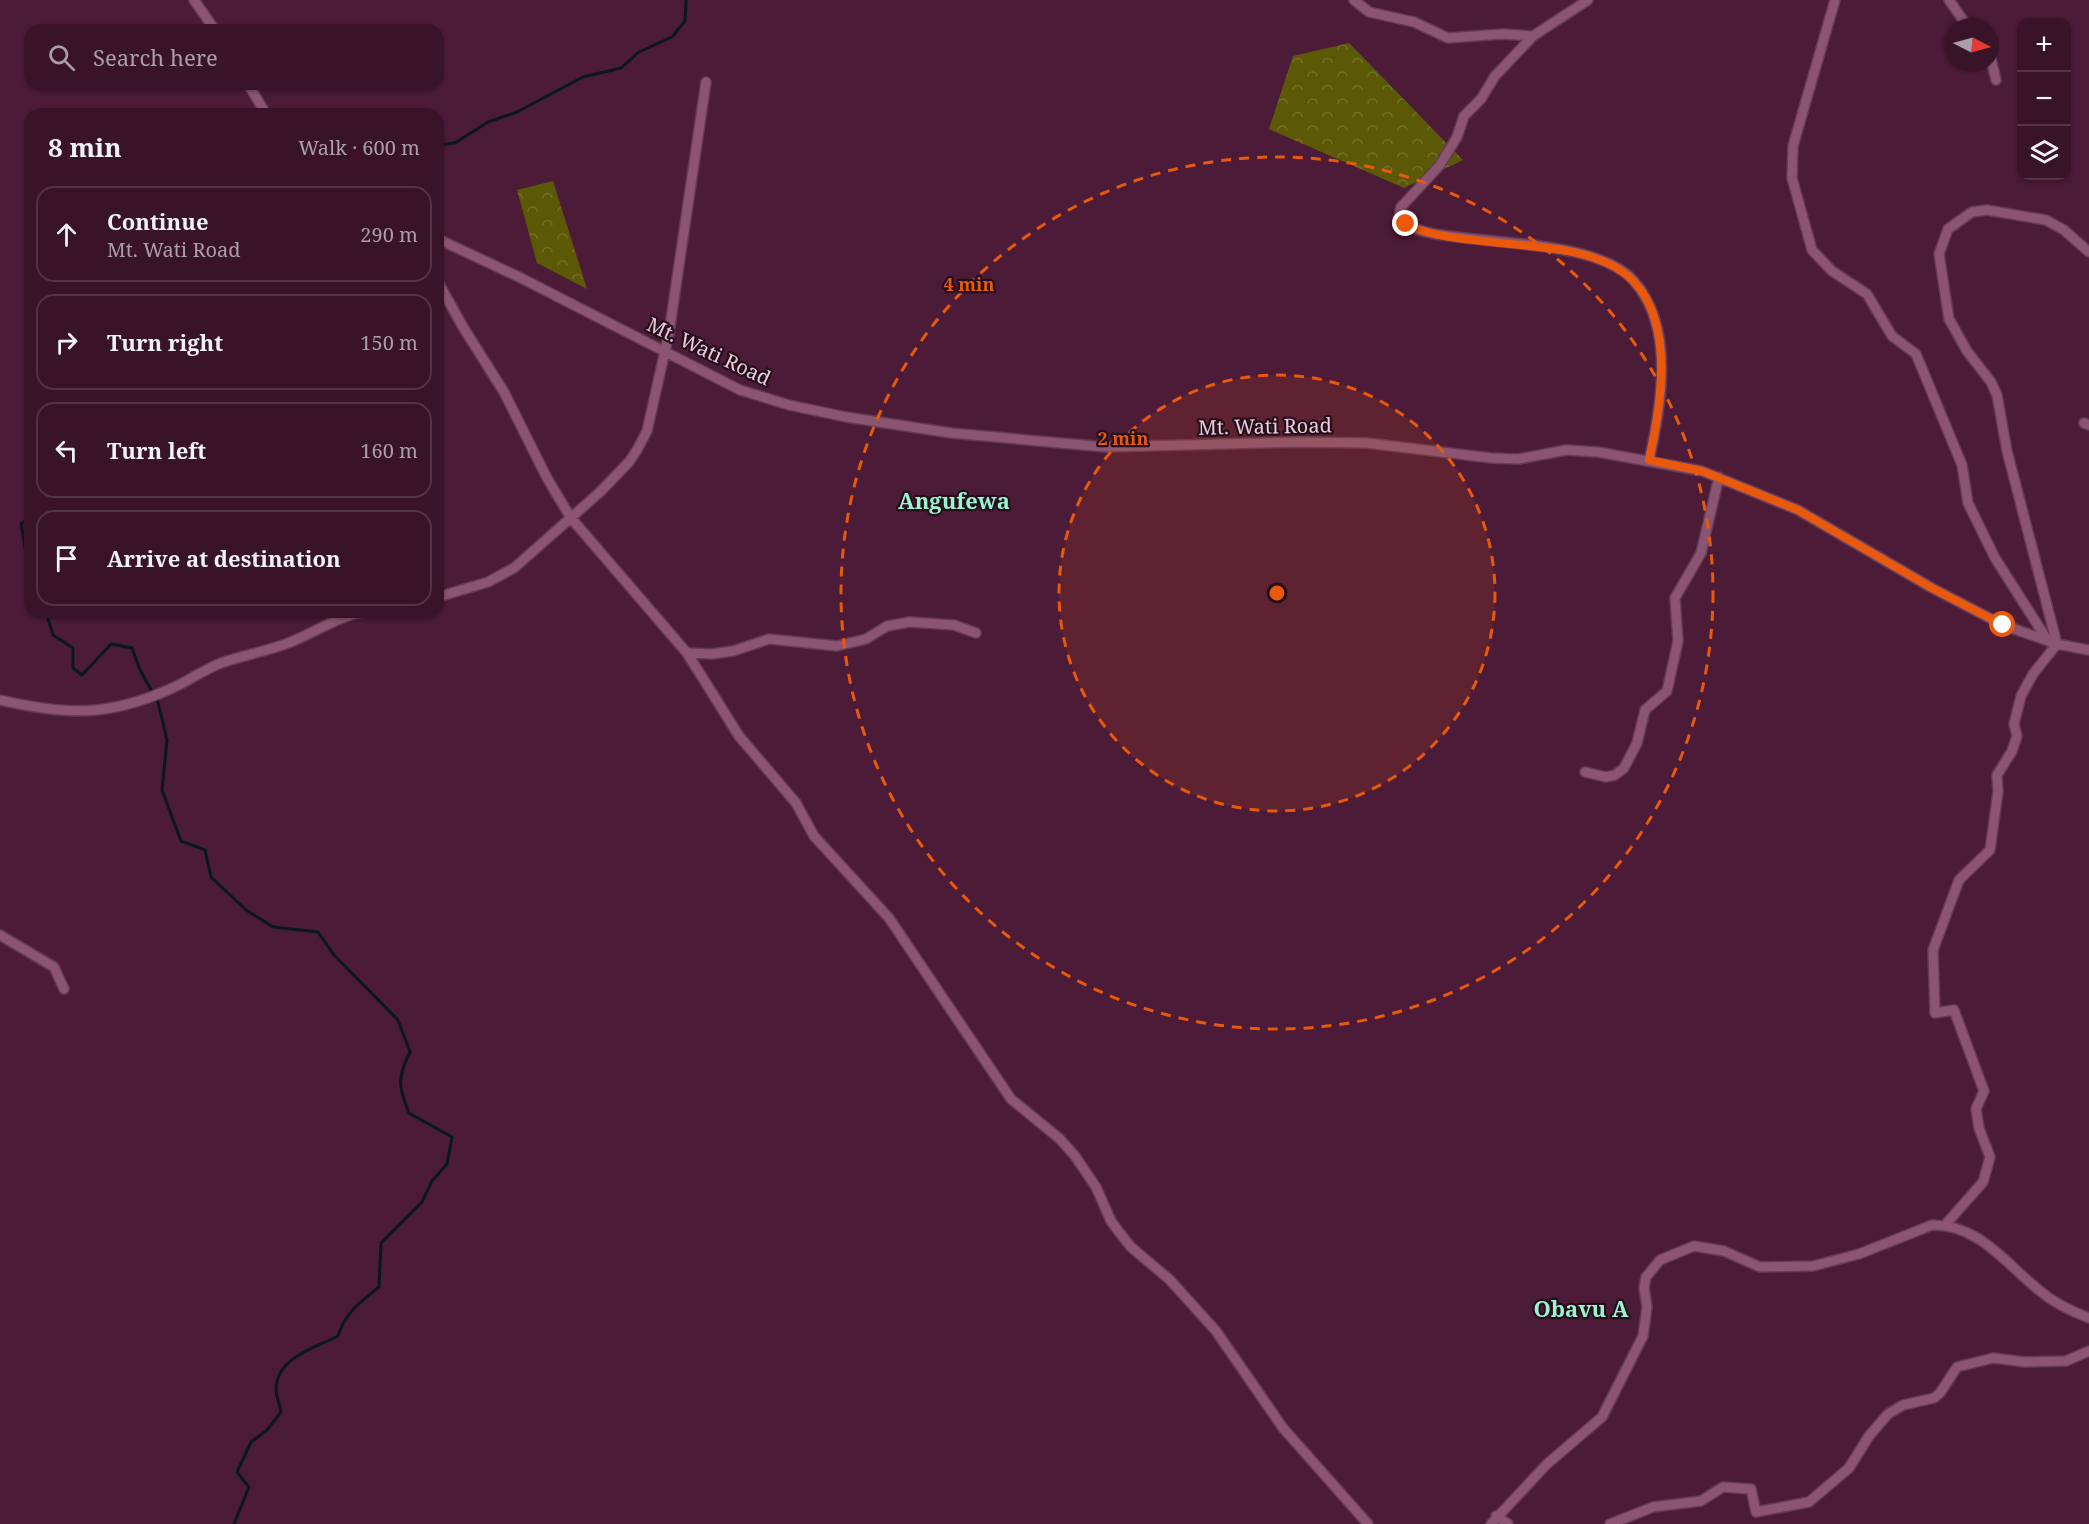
<!DOCTYPE html>
<html lang="en">
<head>
<meta charset="utf-8">
<style>
	body { margin:0; font-family:"Noto Serif",serif; background:#442135; color:#f1f3f6 }
	.controls { position:absolute; right:18px; top:18px; display:grid; overflow:hidden; border-radius:12px; box-shadow:0 2px 4px #0004 }
	.controls button { width:54px; height:54px; display:grid; place-items:center; padding:0; border:0; border-bottom:2px solid #533346; background:#391429; color:#f1f3f6; font:30px sans-serif }
	.compass { position:absolute; left:1945px; top:18px; width:54px; height:54px; border-radius:50%; background:#391429; box-shadow:0 2px 4px #0004; rotate:96deg }
	.stop { position:absolute; width:18px; height:18px; margin:-14px; border:4px solid #ea580c; border-radius:50%; background:#fff }
	.stop.end { background:#ea580c; border-color:#fff; box-shadow:0 2px 6px #0008 }
	.list { margin:0; padding:0; list-style:none }
	h2 { display:flex; justify-content:space-between; align-items:center; height:78px; margin:0; padding:0 24px; font-size:26px }
	h2 small { font-size:20px; font-weight:400; color:#ab9ea8 }
	.list li { display:grid; grid-template-columns:39px 1fr auto; gap:18px; align-items:center; box-sizing:border-box; height:96px; margin:0 12px 12px; padding:0 12px; border:2px solid #533346; border-radius:18px }
	.list b { display:block; font-size:22px; white-space:nowrap }
	.list p { margin:0; font-size:20px; white-space:nowrap; color:#ab9ea8 }
	.list em { font-size:20px; font-style:normal; color:#ab9ea8 }
	.icon { flex:none; width:33px; height:33px; fill:none; stroke:currentColor; stroke-width:2; stroke-linecap:round; stroke-linejoin:round }
	.map { position:relative; flex:none; width:2089px; height:1524px; overflow:hidden }
	.search { position:absolute; background:#391429; box-shadow:0 2px 4px #0004; left:24px; top:24px; width:420px; height:66px; display:flex; align-items:center; gap:15px; box-sizing:border-box; padding:0 21px; border-radius:18px; color:#ab9ea8; font-size:22px }
	.panel { position:absolute; background:#391429; box-shadow:0 2px 4px #0004; left:24px; top:108px; width:420px; height:510px; border-radius:18px }
	.map>svg:first-child { display:block }
</style>
</head>
<body>
<div class="map">
<svg width="2089" height="1524" viewBox="0 0 2089 1524">
	<defs>
		<pattern id="forest-crowns" width="20" height="18" patternUnits="userSpaceOnUse" patternTransform="scale(1.5)"><rect width="20" height="18" fill="#5c5906"/><path d="M2 6a3 3 0 1 1 6 0M12 15a3 3 0 1 1 6 0" fill="none" stroke="#74702a"/></pattern>
	</defs>
	<rect width="100%" height="100%" fill="#4c1b37"/>
	<path fill="url(#forest-crowns)" d="M 1349,43 L 1463,160 L 1404,188 L 1269,129 L 1293,56 Z
		M 553,181 L 587,289 L 537,263 L 517,190 Z"/>
	<g fill="none" stroke-linecap="round" stroke-linejoin="round">
		<path stroke="#0a181e" stroke-width="3" d="M 356,114 L 358,114
			M 438,145 L 455,143 L 488,122 L 517,112 L 583,77 L 621,68 L 639,52 L 672,37 L 685,21 L 686,0
			M 30,516 L 21,524 L 30,575
			M 46,612 L 53,635 L 73,648 L 73,668 L 82,675 L 111,644 L 132,648 L 140,670 L 158,702 L 167,740 L 162,790 L 181,841 L 205,850 L 211,877 L 246,910 L 273,927 L 318,932 L 334,955 L 398,1020 L 410,1052 C 397,1078 398,1086 409,1113 L 452,1137 L 447,1164 L 432,1181 L 422,1202 L 381,1243 L 379,1287 C 360,1302 345,1313 338,1336 C 315,1348 277,1357 276,1389 C 276,1396 280,1405 281,1412 L 266,1431 L 251,1442 L 237,1472 L 249,1487 L 234,1524"/>
		<g stroke="#643a54" stroke-width="12">
			<path id="minor" d="M 194,0 L 215,30
				M 1354,0 L 1369,12 L 1414,22 L 1448,38 L 1502,34 L 1533,36
				M 1588,0 L 1533,36 L 1495,76 L 1481,99 L 1464,116 L 1457,137 L 1440,165 L 1401,207 C 1399,213 1399,218 1405,223 C 1419,233 1441,235 1458,237 C 1505,244 1600,244 1633,280 C 1676,328 1661,405 1649,461
				M 1835,0 L 1793,146 L 1792,178 L 1812,250 L 1832,271 L 1867,294 L 1892,336 L 1916,354 L 1962,465 L 1968,503 L 1995,558 L 2046,638
				M 1949,0 L 1968,27
				M 1990,55 L 1996,80
				M 248,84 L 266,114
				M 438,239 L 519,277 L 740,390 L 789,405 L 846,417 L 951,433 L 1105,447 L 1299,442 L 1367,443 L 1491,458 L 1519,459 L 1566,450 L 1598,452 L 1702,471 L 1798,510 L 1932,588 L 2003,625 L 2057,644 L 2089,650
				M 438,282 L 463,327 L 504,392 L 547,478 L 571,518 L 687,653 L 739,736 L 796,803 L 814,836 L 889,918 L 1011,1099 L 1060,1139 L 1075,1156 L 1096,1187 L 1111,1221 L 1119,1232 L 1131,1247 L 1170,1280 L 1216,1331 L 1283,1428 L 1368,1524
				M 2084,423 L 2089,425
				M 438,597 L 488,582 L 514,568 L 600,492 L 629,462 L 637,450 L 647,431 L 669,333 L 706,82
				M 687,653 L 712,654 L 733,651 L 769,639 L 837,646 L 866,639 L 887,626 L 910,622 L 954,625 L 976,633
				M 0,700 C 65,715 106,717 168,690 C 187,682 203,670 221,663 C 244,655 268,651 291,642 C 315,632 337,617 362,612
				M 1585,772 L 1606,777 L 1615,775 L 1624,768 L 1637,743 L 1645,710 L 1667,691 L 1678,641 L 1675,598 L 1701,553 L 1719,477
				M 0,935 L 54,967 L 64,989
				M 1945,1225 L 1983,1182 L 1990,1157 L 1979,1128 L 1976,1109 L 1984,1091 L 1954,1010 L 1935,1013 L 1933,950 L 1959,880 L 1990,850 L 1998,792 L 1997,775 L 2012,751 L 2017,736 L 2014,724 L 2021,696 L 2033,674 L 2057,644 L 2007,451 L 1997,395 L 1991,382 L 1967,351 L 1949,319 L 1939,254 L 1948,229 L 1972,212 L 1987,210 L 2046,220 L 2064,230 L 2089,252
				M 1496,1516 L 1508,1524
				M 1491,1524 L 1547,1464 L 1602,1417 L 1643,1336 L 1647,1307 L 1644,1288 L 1646,1277 L 1660,1260 L 1694,1246 L 1724,1251 L 1760,1267 L 1813,1266 L 1859,1254 L 1932,1225 C 1979,1224 2007,1265 2040,1291 C 2053,1302 2073,1312 2089,1318
				M 1610,1524 L 1653,1507 L 1701,1501 L 1723,1487 L 1751,1489 L 1756,1512 L 1809,1502 L 1849,1468 L 1869,1436 L 1888,1414 L 1903,1405 L 1934,1398 L 1940,1393 L 1957,1367 L 1993,1358 L 2025,1362 L 2066,1361 L 2089,1351"/>
		</g>
		<use href="#minor" stroke="#8b5572" stroke-width="9"/>
	</g>
	<g fill="none" stroke-linecap="round" stroke-linejoin="round">
		<path stroke="#ea580c" stroke-width="8" d="M 1406,224 C 1433,238 1469,239 1499,243 C 1536,247 1582,248 1615,267 C 1679,303 1662,402 1649,460 L 1702,471 L 1798,510 L 1932,588 L 2003,625"/>
	</g>
	<circle cx="1277" cy="593" r="218" fill="#e8590c" fill-opacity=".12"/>
	<g fill="none" stroke="#e8590c" stroke-width="3" stroke-dasharray="10 8">
		<circle cx="1277" cy="593" r="218"/>
		<circle cx="1277" cy="593" r="436"/>
	</g>
	<g text-anchor="middle" dominant-baseline="central" stroke-width="4.5" stroke-linejoin="round" paint-order="stroke">
		<g font-size="20" fill="#ebcbdb" stroke="#250f1b">
			<text transform="translate(709 351) rotate(25)">Mt. Wati Road</text>
			<text transform="translate(1265 426) rotate(-1)">Mt. Wati Road</text>
		</g>
		<g font-size="22" font-weight="bold" fill="#9bf4d1" stroke="#250f1b">
			<text x="954" y="500">Angufewa</text>
			<text x="1581" y="1308">Obavu A</text>
		</g>
	</g>
	<circle cx="1277" cy="593" r="9" fill="#e8590c" stroke="#250f1b" stroke-width="3"/>
	<g font-size="18" text-anchor="middle" font-weight="bold" fill="#e8590c" stroke="#250f1b" stroke-width="4.5" stroke-linejoin="round" paint-order="stroke">
		<text x="969" y="291">4 min</text>
		<text x="1123" y="445">2 min</text>
	</g>
</svg>
<div class="controls">
<button>+</button>
<button>−</button>
<button><svg class="icon" aria-label="layers" viewBox="0 0 24 24"><path d="M12 4l9 5-9 5-9-5zM3 14l9 5 9-5"/></svg></button>
</div>
<svg class="compass" viewBox="-18 -18 36 36"><path d="M0-13l5 13h-10z" fill="#e53935"/><path d="M0 13l5-13h-10z" fill="#ab9ea8"/></svg>
<div class="stop" style="left:2003px;top:625px"></div>
<div class="stop end" style="left:1406px;top:224px"></div>
<div class="search"><svg class="icon" aria-label="search" viewBox="0 0 24 24"><circle cx="10" cy="10" r="6"/><path d="M15 15l6 6"/></svg>Search here</div>
<section class="panel">
<h2>8 min<small>Walk · 600 m</small></h2>
<ul class="list">
<li><svg class="icon" aria-label="ahead" viewBox="0 0 24 24"><path d="M12 20V5M6 11l6-6 6 6"/></svg><div><b>Continue</b><p>Mt. Wati Road</p></div><em>290 m</em></li>
<li><svg class="icon" aria-label="right" viewBox="0 0 24 24"><path d="M7 20v-9h11M14 6l5 5-5 5"/></svg><div><b>Turn right</b></div><em>150 m</em></li>
<li><svg class="icon" aria-label="left" viewBox="0 0 24 24"><path d="M17 20v-9H6M10 6l-5 5 5 5"/></svg><div><b>Turn left</b></div><em>160 m</em></li>
<li><svg class="icon" aria-label="arrive" viewBox="0 0 24 24"><path d="M6 21V4h12l-3 4 3 4H6"/></svg><div><b>Arrive at destination</b></div></li>
</ul>
</section>
</div>
</body>
</html>
